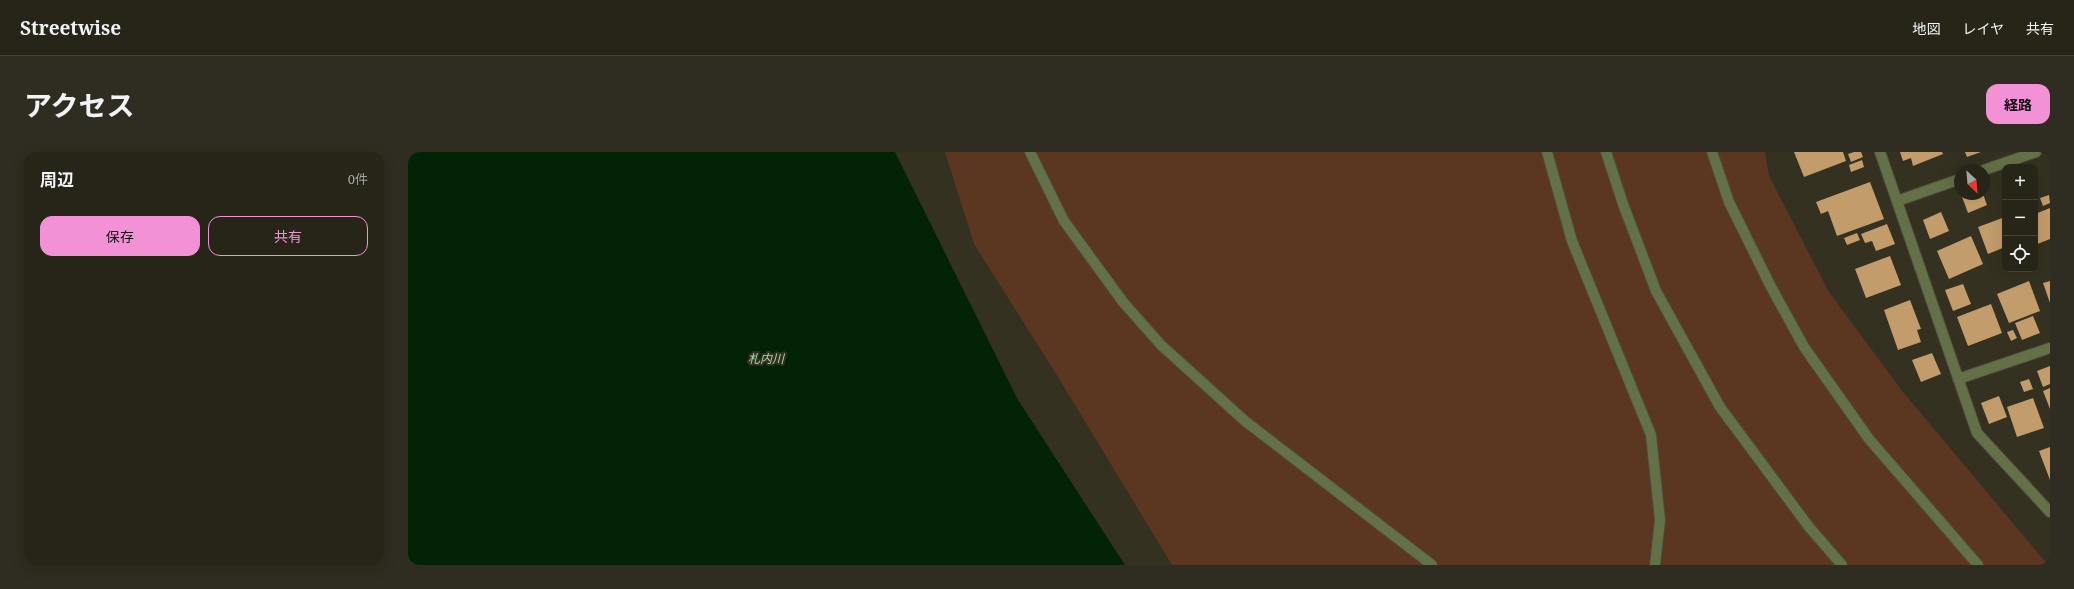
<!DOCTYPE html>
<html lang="ja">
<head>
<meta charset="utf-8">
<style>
	body { margin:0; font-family:"Noto Serif","Noto Sans JP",serif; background:#2f2d21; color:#f1f3f6 }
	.controls { position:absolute; right:12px; top:12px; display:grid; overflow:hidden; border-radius:8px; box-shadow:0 4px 16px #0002 }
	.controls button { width:36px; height:36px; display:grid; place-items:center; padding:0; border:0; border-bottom:1px solid #434237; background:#272518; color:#f1f3f6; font:20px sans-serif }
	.compass { position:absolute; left:1546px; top:12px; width:36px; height:36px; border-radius:50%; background:#272518; box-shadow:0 4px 16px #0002; rotate:154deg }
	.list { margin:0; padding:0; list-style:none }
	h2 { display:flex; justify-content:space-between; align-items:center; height:52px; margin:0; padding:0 16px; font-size:17px }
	h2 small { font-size:13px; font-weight:400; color:#a4a5a2 }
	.actions { display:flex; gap:8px; padding:12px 16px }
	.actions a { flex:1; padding:9px 0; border:1px solid #f391d6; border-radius:12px; text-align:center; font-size:14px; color:#f391d6 }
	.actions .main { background:#f391d6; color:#111 }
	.icon { flex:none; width:22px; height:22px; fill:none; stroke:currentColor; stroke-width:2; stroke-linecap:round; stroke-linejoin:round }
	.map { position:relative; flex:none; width:1642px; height:413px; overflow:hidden; border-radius:12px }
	header { display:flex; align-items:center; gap:24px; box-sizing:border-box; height:56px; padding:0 20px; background:#272518; border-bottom:1px solid #434237 }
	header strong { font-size:19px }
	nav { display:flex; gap:22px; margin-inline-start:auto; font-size:14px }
	.intro { display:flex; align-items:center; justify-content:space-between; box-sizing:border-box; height:96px; padding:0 24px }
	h1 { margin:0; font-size:28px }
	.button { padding:10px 18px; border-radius:12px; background:#f391d6; color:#111; font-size:14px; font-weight:700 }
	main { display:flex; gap:24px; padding:0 24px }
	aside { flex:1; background:#272518; border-radius:12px; box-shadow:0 4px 16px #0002 }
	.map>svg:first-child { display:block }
</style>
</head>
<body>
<header>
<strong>Streetwise</strong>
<nav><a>地図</a><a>レイヤ</a><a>共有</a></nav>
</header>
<div class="intro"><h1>アクセス</h1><a class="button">経路</a></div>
<main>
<aside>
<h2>周辺<small>0件</small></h2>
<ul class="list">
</ul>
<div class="actions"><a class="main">保存</a><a>共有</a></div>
</aside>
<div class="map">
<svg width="1642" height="413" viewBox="0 0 1642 413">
	<rect width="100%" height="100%" fill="#343120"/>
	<path fill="#5b3620" d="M 537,0 L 1357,0 L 1361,24 L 1421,140 L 1495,240 L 1640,413 L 764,413 L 650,225 L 566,92 Z"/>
	<path fill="#032307" d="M 0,0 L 487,0 L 610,248 L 717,413 L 0,413 Z"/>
	<path fill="#c29d6b" d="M 1386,0 L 1435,0 L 1438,9 L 1396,25 Z
		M 1446,0 L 1453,0 L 1455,5 L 1443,10 L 1440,2 Z
		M 1492,0 L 1534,0 L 1535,2 L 1505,14 L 1503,6 L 1495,9 Z
		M 1557,0 L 1573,0 L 1559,5 Z
		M 1454,8 L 1456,15 L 1443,20 L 1441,13 Z
		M 1462,30 L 1476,67 L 1429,84 L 1420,59 L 1413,62 L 1408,50 Z
		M 1553,42 L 1575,42 L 1579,53 L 1560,61 Z
		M 1641,43 L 1642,51 L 1635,54 L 1632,46 Z
		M 1642,56 L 1642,87 L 1627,93 L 1627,62 Z
		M 1533,60 L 1541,79 L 1522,87 L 1515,68 Z
		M 1597,65 L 1597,95 L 1580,102 L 1570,75 Z
		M 1479,72 L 1487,92 L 1468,99 L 1464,89 L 1457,91 L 1453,82 Z
		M 1449,81 L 1452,88 L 1439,93 L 1436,86 Z
		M 1563,84 L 1575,112 L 1541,127 L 1529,99 Z
		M 1482,104 L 1493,133 L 1458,146 L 1447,117 Z
		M 1621,129 L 1632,159 L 1601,171 L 1589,142 Z
		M 1642,129 L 1642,151 L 1635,131 Z
		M 1555,132 L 1563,152 L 1545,159 L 1537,138 Z
		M 1502,148 L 1513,177 L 1509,178 L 1513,190 L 1490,198 L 1476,158 Z
		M 1583,152 L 1594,181 L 1560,194 L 1549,165 Z
		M 1625,164 L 1632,181 L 1614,188 L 1607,171 Z
		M 1605,178 L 1609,186 L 1603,189 L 1599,180 Z
		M 1524,201 L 1533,222 L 1513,230 L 1504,208 Z
		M 1642,214 L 1642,232 L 1635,235 L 1629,219 Z
		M 1621,227 L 1625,237 L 1616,240 L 1612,230 Z
		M 1642,236 L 1642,257 L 1635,239 Z
		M 1591,244 L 1599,265 L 1581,272 L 1573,251 Z
		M 1625,246 L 1636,276 L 1609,285 L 1599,255 Z
		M 1642,295 L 1642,328 L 1631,299 Z"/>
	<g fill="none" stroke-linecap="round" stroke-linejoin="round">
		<g stroke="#4f4c3c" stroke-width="12">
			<path id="minor" d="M 622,0 L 656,69 L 715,150 L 753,193 L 837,269 L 1024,413
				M 1139,0 L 1164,89 L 1243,283 L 1252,368 L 1247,413
				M 1198,0 L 1215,52 L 1248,139 L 1312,255 L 1401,375 L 1434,413
				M 1304,0 L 1321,50 L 1362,133 L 1396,195 L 1461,287 L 1570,413
				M 1472,0 L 1569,281 L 1642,360
				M 1576,18 L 1628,0
				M 1489,49 L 1552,27
				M 1550,227 L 1642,196"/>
		</g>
		<use href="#minor" stroke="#647047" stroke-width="10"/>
	</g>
	<g text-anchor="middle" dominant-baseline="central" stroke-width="4" stroke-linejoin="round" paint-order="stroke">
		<g font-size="12" font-style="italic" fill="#9add9e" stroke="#343120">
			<text x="358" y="206">札内川</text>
		</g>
	</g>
</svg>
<div class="controls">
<button>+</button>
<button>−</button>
<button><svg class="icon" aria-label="locate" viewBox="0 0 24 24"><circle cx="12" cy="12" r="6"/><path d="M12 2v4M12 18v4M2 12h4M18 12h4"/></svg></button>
</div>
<svg class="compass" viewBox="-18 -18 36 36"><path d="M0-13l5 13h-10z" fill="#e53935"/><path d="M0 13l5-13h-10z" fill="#a4a5a2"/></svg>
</div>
</main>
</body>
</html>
